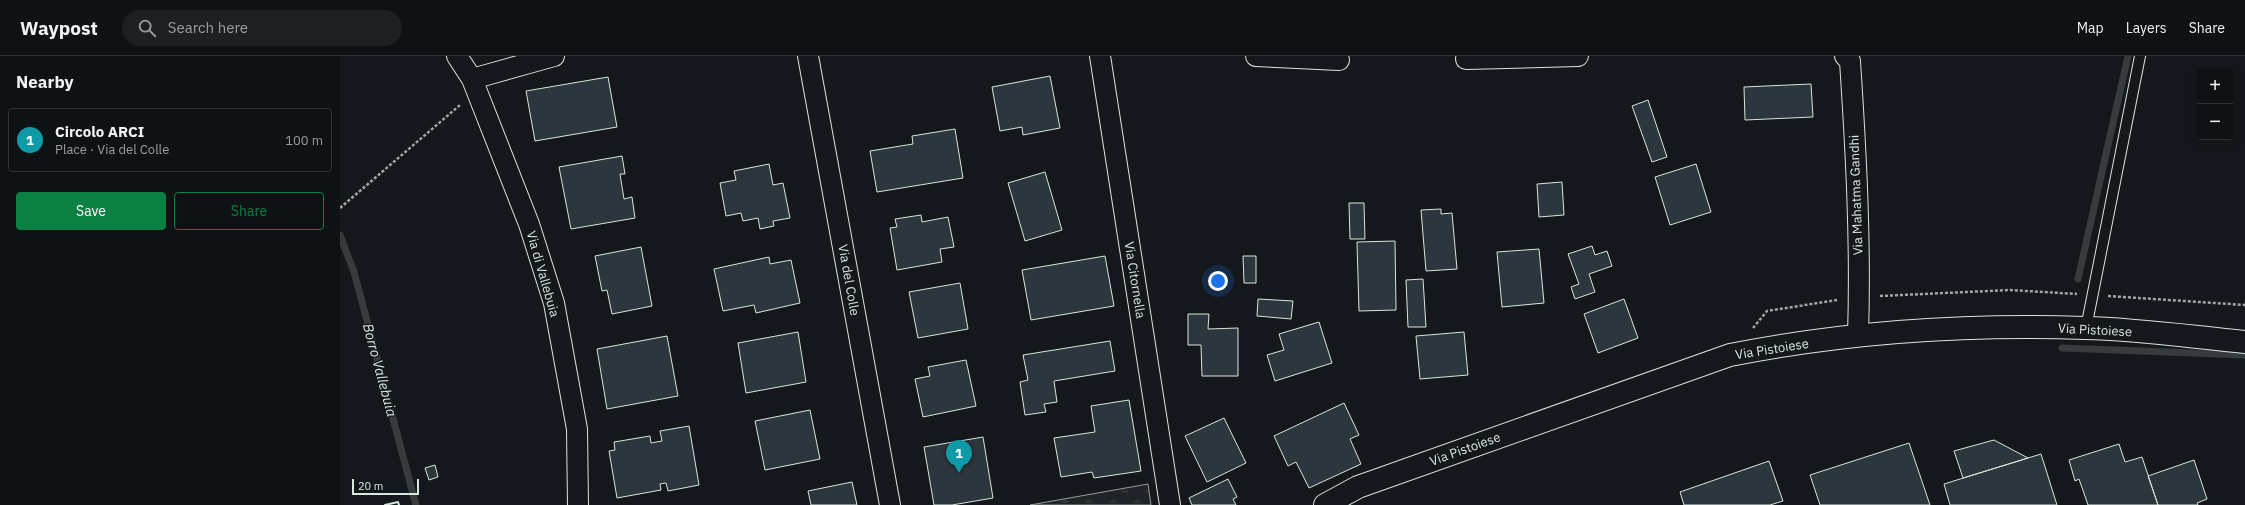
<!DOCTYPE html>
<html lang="en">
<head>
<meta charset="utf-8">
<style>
	body { margin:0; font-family:"IBM Plex Sans",sans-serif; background:#1d2022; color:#f1f3f6 }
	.controls { position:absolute; right:12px; top:12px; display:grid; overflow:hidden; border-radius:4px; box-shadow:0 4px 16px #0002 }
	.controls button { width:36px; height:36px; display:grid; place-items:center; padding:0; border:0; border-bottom:1px solid #2f3234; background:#0f1215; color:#f1f3f6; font:20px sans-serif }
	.scale { position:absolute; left:12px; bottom:10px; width:67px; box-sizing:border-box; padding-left:4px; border:2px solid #d8e6dc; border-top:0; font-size:11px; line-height:14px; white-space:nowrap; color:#d8e6dc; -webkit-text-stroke:3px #14181c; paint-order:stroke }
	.you { position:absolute; left:878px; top:225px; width:14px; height:14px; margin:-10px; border:3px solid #fff; border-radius:50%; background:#1a73e8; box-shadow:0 0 0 6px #1a73e833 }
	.badge { display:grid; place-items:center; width:26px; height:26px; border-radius:50%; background:#0b8043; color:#fff; font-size:13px; font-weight:700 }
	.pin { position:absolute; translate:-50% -33px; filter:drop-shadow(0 1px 2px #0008) }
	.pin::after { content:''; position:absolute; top:21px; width:14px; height:12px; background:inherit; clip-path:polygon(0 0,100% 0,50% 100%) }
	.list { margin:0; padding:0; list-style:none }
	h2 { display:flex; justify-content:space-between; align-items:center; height:52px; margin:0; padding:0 16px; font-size:17px }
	h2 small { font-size:13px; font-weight:400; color:#9b9ea0 }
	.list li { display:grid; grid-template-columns:26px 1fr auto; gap:12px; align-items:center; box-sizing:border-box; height:64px; margin:0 8px 8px; padding:0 8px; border:1px solid #2f3234; border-radius:4px }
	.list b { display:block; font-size:15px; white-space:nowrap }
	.list p { margin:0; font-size:13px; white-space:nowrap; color:#9b9ea0 }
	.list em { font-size:13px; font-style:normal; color:#9b9ea0 }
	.actions { display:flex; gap:8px; padding:12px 16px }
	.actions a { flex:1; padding:9px 0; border:1px solid #0b8043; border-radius:4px; text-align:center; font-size:14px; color:#0b8043 }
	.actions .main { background:#0b8043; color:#fff }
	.icon { flex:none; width:22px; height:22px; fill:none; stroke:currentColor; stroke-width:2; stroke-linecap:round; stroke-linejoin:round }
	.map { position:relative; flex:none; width:1905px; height:449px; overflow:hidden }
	header { display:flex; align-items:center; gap:24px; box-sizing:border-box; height:56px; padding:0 20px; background:#0f1215; border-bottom:1px solid #2f3234 }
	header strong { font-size:19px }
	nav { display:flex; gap:22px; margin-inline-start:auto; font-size:14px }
	.search { width:280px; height:36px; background:#1d2022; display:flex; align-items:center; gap:10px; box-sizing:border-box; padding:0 14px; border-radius:22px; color:#9b9ea0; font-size:15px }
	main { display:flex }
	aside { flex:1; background:#0f1215 }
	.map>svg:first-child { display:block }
</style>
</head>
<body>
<header>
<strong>Waypost</strong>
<div class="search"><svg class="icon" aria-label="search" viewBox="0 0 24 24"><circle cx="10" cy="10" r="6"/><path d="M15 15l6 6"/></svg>Search here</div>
<nav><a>Map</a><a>Layers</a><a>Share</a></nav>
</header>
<main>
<aside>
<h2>Nearby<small></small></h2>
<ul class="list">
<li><span class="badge" style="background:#0f9aa8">1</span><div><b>Circolo ARCI</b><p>Place · Via del Colle</p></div><em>100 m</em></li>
</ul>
<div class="actions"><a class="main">Save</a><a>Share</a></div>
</aside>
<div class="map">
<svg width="1905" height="449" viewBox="0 0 1905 449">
	<defs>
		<pattern id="park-tufts" width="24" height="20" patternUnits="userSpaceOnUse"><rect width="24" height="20" fill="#202428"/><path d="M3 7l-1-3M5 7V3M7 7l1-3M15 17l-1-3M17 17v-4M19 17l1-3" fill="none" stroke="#404447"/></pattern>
	</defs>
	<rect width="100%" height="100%" fill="#14181c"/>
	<path fill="url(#park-tufts)" stroke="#939e99" d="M 808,428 L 811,449 L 690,449 Z"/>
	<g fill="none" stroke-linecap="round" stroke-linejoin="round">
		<path stroke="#363b3e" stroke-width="7" d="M 0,179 L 14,216 L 76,449
			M 1738,223 L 1788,0
			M 1722,292 L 1905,299"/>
	</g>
	<path fill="#2c363c" stroke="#d8e6dc" d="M 710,20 L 720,72 L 683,79 L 682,71 L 660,75 L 652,31 Z
		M 268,21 L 277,71 L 195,85 L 186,35 Z
		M 1471,28 L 1473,61 L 1405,64 L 1404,31 Z
		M 1308,44 L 1327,101 L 1312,106 L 1292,50 Z
		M 615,73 L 623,122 L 537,136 L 530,95 L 573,88 L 572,80 Z
		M 282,100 L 285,118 L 280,118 L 284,143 L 292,141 L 295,162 L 231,173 L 219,111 Z
		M 429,108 L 433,129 L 443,127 L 450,162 L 433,165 L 434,170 L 420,173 L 418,162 L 403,165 L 401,157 L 386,160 L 380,127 L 396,124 L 394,115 Z
		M 1356,108 L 1371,156 L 1330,169 L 1315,121 Z
		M 705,116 L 722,174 L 685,185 L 668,127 Z
		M 1222,126 L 1224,159 L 1199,161 L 1197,128 Z
		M 1009,147 L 1024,147 L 1025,183 L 1010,183 Z
		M 1101,153 L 1101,158 L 1112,157 L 1117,213 L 1086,215 L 1081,154 Z
		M 581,159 L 582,166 L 608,161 L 614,191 L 600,193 L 602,206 L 557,214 L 550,172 L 557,171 L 555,163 Z
		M 1055,185 L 1056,254 L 1019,255 L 1017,186 Z
		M 1252,190 L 1255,199 L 1267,195 L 1272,210 L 1249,218 L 1255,236 L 1235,243 L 1231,231 L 1239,228 L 1228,198 Z
		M 301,191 L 312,250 L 272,258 L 267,234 L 262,235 L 255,200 Z
		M 1199,193 L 1204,247 L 1162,251 L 1157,196 Z
		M 765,200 L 774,250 L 691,264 L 682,214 Z
		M 903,200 L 916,200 L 916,227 L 904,227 Z
		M 429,201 L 430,208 L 451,204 L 460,247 L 416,257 L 414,249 L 383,255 L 374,213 Z
		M 1083,223 L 1086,271 L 1068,271 L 1066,224 Z
		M 620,227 L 628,273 L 578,282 L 569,236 Z
		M 918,243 L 953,245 L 951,263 L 917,260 Z
		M 1284,243 L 1298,282 L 1258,297 L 1244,258 Z
		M 848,258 L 869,258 L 868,273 L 898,272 L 898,320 L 862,320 L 861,289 L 848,289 Z
		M 979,266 L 992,307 L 935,325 L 927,299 L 944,294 L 939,278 Z
		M 458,276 L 466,326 L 406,337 L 398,287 Z
		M 1124,276 L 1128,319 L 1080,323 L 1076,280 Z
		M 327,280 L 338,340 L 267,353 L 257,293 Z
		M 770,285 L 775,315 L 714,325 L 717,346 L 704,348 L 706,356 L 685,359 L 680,326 L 688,324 L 683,299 Z
		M 626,304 L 636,350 L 583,361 L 575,323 L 590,320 L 588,311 Z
		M 789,344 L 801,415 L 754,422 L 752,416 L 721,421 L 714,382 L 755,376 L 751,350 Z
		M 1004,347 L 1019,379 L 1010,383 L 1021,408 L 969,432 L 956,406 L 948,410 L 934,380 Z
		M 470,354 L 480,403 L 425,414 L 415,365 Z
		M 884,362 L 906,407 L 867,426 L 845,380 Z
		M 349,370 L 359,429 L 328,435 L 326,427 L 320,428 L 321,434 L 277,442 L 269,395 L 275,394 L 274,386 L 310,380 L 311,387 L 322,385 L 320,375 Z
		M 643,381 L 653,442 L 612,449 L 594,449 L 584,391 Z
		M 1654,384 L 1688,402 L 1623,422 L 1614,395 Z
		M 1569,387 L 1590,449 L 1480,449 L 1470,419 Z
		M 1779,388 L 1785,406 L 1802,401 L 1818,449 L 1748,449 L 1739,423 L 1735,425 L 1729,404 Z
		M 1701,398 L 1717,449 L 1610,449 L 1604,428 Z
		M 1854,404 L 1867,443 L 1857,447 L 1858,449 L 1818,449 L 1808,420 Z
		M 1429,405 L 1443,445 L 1430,449 L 1344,449 L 1340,436 Z
		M 95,409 L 98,421 L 89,424 L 85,412 Z
		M 888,423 L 897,441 L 893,443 L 896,449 L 852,449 L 849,442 Z
		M 512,426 L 517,449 L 471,449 L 468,435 Z"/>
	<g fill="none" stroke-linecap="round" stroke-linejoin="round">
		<g stroke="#d8e6dc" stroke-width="12">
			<path id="lane" d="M 1746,272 L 1800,0"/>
		</g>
		<g stroke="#d8e6dc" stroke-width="22">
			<path id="street" d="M 117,0 L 132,23 L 189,168 L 214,247 L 237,373 L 238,449
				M 468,0 L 550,449
				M 760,0 L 830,449
				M 916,0 L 999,4
				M 1505,0 L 1510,5 C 1516,96 1521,188 1518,280
				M 1126,3 L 1238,0
				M 132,23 L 214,0"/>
		</g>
		<g stroke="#d8e6dc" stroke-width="24">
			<path id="primary" d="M 985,449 L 1018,431 L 1390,299 C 1507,276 1626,268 1745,272 C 1798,273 1852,281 1905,286"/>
		</g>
		<path stroke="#9da8a2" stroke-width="2.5" stroke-dasharray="3 2" stroke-linecap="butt" d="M 0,152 L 120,49
			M 1540,240 L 1670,234 L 1737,238
			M 1768,240 L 1905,249
			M 1413,272 L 1427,255 L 1497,244"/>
		<use href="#lane" stroke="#14181c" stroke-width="10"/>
		<use href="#street" stroke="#14181c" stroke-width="20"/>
		<use href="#primary" stroke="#14181c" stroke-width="22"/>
		<path stroke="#d8e6dc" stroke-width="2" d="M 45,449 L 58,446 L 59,449"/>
	</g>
	<g text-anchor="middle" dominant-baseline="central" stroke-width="3" stroke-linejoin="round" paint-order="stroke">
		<g font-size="13" fill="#d8e6dc" stroke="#14181c">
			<text transform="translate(1516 139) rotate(-92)">Via Mahatma Gandhi</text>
			<text transform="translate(203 218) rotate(74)">Via di Vallebuia</text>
			<text transform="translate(509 224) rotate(80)">Via del Colle</text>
			<text transform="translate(795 224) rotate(81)">Via Citornella</text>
			<text transform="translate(1755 274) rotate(3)">Via Pistoiese</text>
			<text transform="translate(1432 293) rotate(-9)">Via Pistoiese</text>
			<text transform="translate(1125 393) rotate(-20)">Via Pistoiese</text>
		</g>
		<g font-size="14" font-style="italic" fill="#d8e6dc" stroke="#14181c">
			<text transform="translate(40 314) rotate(75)">Borro Vallebuia</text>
		</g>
	</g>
</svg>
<div class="controls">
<button>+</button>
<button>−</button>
</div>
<div class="scale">20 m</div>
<div class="you"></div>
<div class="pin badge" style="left:619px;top:417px;background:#0f9aa8">1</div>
</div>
</main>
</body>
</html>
